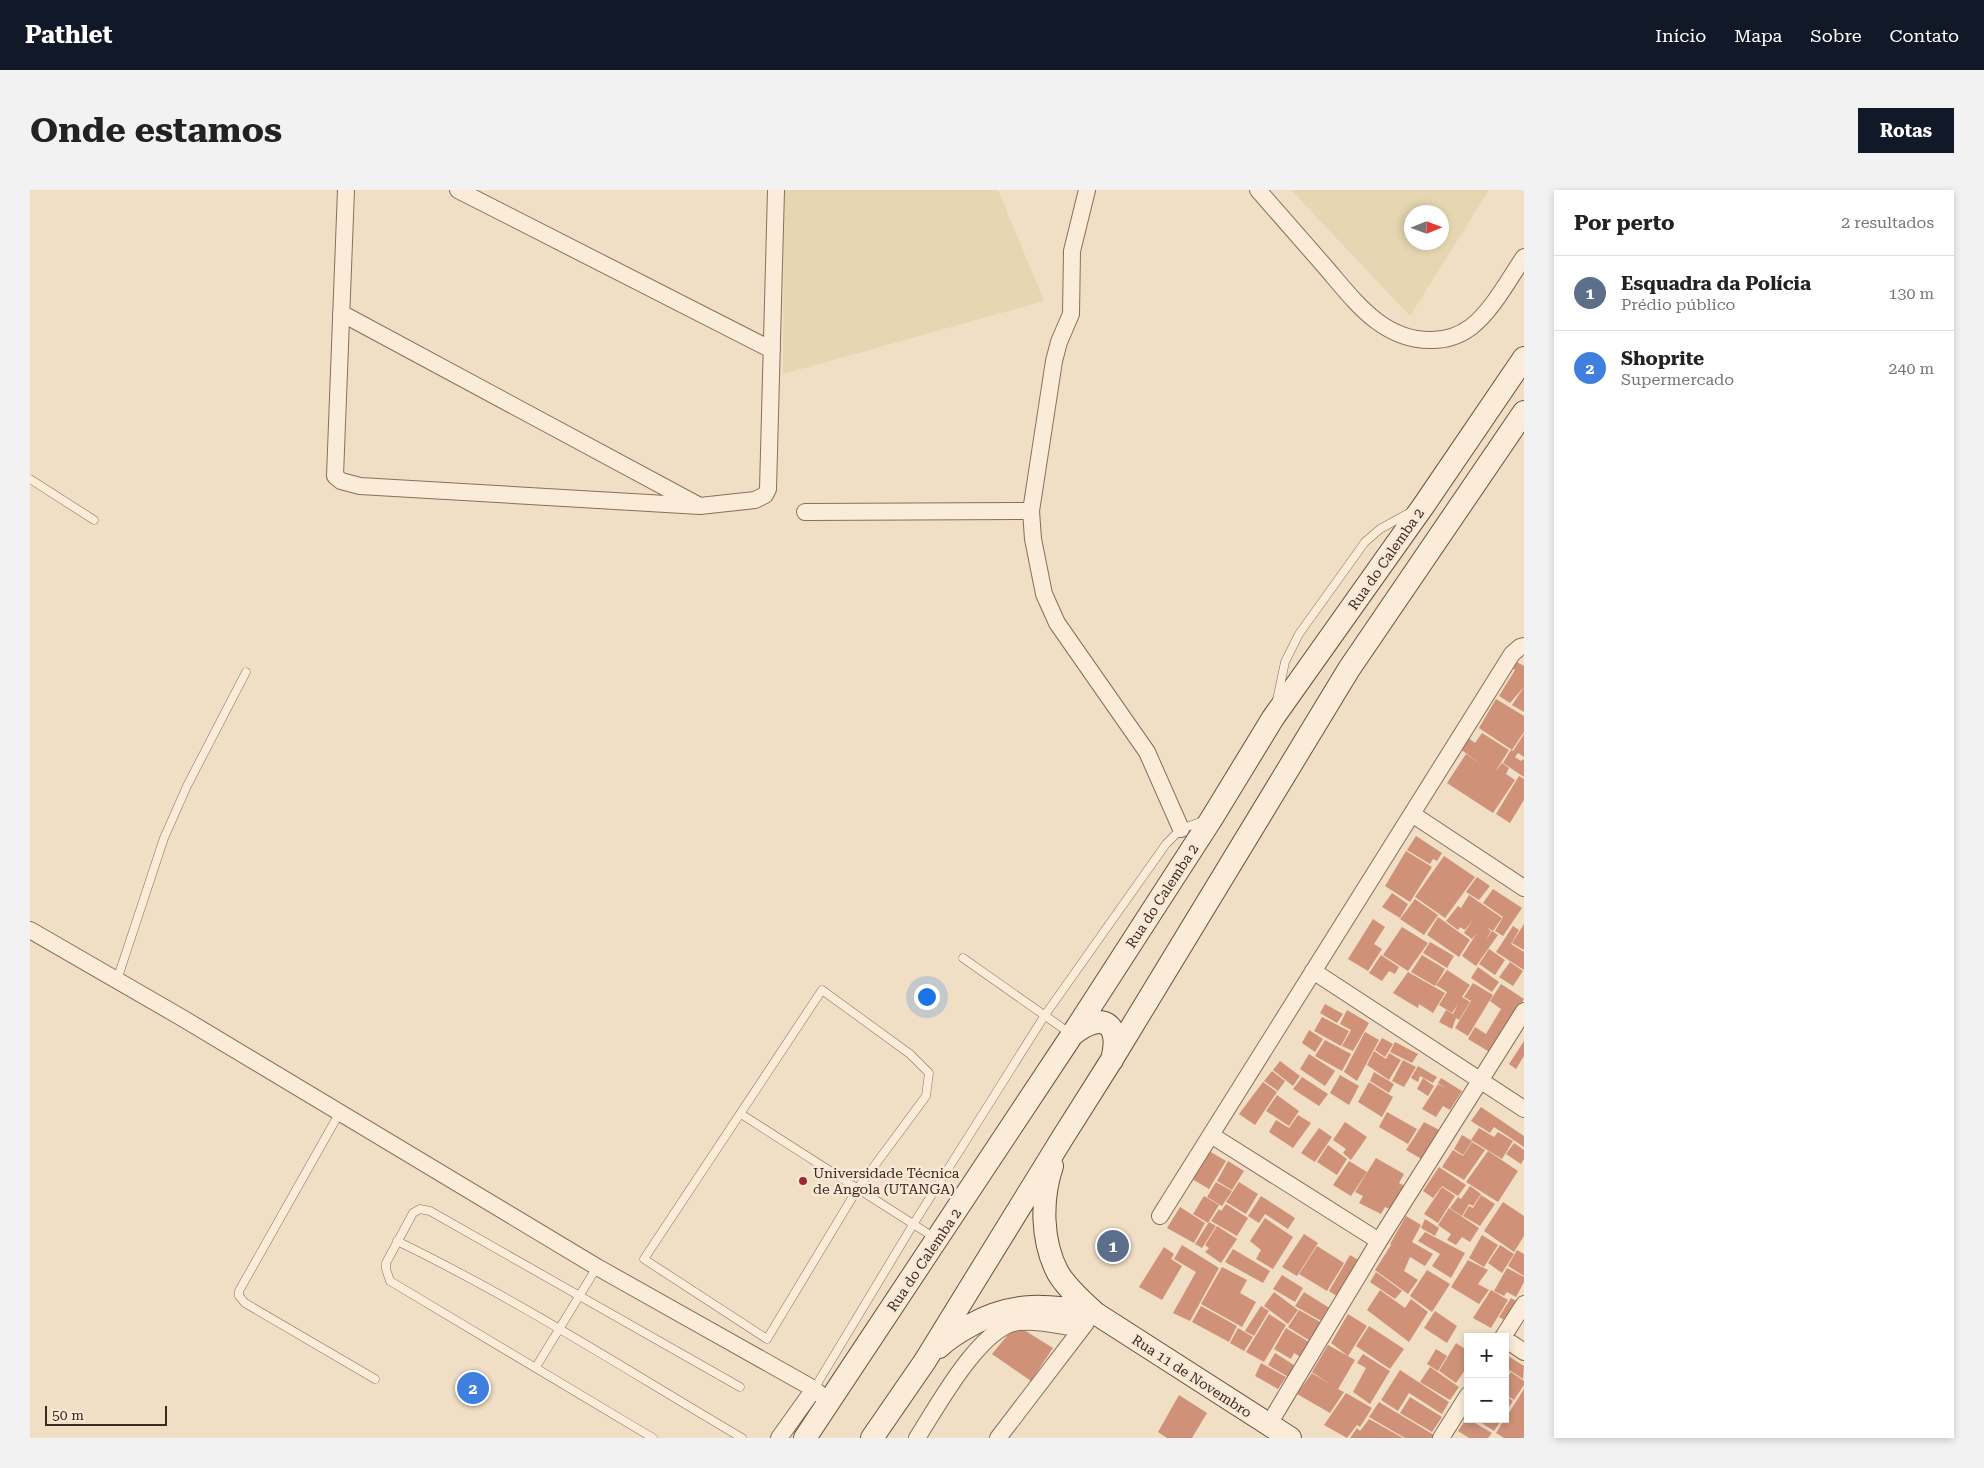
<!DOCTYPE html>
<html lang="pt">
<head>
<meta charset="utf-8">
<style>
	body { margin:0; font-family:"Roboto Serif",serif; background:#f2f2f2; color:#222 }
	.controls { position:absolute; right:15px; bottom:15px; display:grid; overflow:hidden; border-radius:0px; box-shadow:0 2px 8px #0003 }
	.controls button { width:45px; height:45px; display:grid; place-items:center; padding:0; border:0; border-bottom:1px solid #e0e0e0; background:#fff; color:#222; font:25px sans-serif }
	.compass { position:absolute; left:1374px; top:15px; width:45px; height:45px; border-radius:50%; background:#fff; box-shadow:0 2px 8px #0003; rotate:89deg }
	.scale { position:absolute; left:15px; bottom:12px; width:122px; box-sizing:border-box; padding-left:5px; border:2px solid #3b291e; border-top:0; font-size:14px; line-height:18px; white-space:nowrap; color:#3b291e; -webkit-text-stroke:4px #f7e9d5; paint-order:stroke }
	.you { position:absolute; left:896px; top:806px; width:18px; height:18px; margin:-12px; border:4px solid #fff; border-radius:50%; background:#1a73e8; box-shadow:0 0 0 8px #1a73e833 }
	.badge { display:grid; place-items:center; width:32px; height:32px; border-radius:50%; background:#111827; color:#fff; font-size:16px; font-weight:700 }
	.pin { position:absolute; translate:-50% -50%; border:2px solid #fff; box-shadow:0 1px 5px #0006 }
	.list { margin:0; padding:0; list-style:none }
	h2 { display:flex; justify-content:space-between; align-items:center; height:65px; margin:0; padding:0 20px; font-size:21px }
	h2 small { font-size:16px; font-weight:400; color:#767676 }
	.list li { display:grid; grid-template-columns:32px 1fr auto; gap:15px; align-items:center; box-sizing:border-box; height:75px; padding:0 20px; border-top:1px solid #e0e0e0 }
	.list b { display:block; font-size:19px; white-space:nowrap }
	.list p { margin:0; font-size:16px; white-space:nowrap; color:#767676 }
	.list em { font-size:16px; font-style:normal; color:#767676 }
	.map { position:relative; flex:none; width:1494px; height:1248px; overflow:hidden; border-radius:0px }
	header { display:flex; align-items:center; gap:30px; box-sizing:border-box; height:70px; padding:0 25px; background:#111827; color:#fff }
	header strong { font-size:24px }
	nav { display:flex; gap:28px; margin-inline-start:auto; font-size:18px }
	.intro { display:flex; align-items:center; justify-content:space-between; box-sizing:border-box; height:120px; padding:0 30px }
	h1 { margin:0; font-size:35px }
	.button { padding:12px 22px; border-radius:0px; background:#111827; color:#fff; font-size:18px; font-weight:700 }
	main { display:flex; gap:30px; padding:0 30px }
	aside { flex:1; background:#fff; border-radius:0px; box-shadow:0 2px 8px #0003 }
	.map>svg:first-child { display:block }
</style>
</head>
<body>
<header>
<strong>Pathlet</strong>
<nav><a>Início</a><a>Mapa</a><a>Sobre</a><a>Contato</a></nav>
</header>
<div class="intro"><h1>Onde estamos</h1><a class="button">Rotas</a></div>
<main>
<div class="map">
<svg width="1494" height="1248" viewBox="0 0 1494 1248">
	<rect width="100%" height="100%" fill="#f0dec5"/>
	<path fill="#e6d7b2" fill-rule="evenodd" d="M 754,0 L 968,0 L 1014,111 L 753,184 Z
		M 1261,0 L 1459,0 L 1380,126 ZM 1382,22 L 1412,22 L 1412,52 L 1382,52 Z"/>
	<path fill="#cf9279" d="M 1485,471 L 1494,476 L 1494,522 L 1482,515 L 1494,497 L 1480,513 L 1469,506 L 1485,480 L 1481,477 Z
		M 1466,509 L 1494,526 L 1494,542 L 1482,560 L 1449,538 Z
		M 1452,543 L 1479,560 L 1465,582 L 1472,573 L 1479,578 L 1476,584 L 1485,590 L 1463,623 L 1417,593 L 1436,564 L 1451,574 L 1430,559 L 1437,547 L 1445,553 Z
		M 1494,544 L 1494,567 L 1488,563 L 1485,567 L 1491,571 L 1492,569 L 1494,570 L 1494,587 L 1473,573 L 1481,560 L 1483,561 Z
		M 1489,586 L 1494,589 L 1494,610 L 1480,633 L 1466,624 Z
		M 1386,646 L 1412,663 L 1407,671 L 1403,669 L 1400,674 L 1377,660 Z
		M 1376,661 L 1402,677 L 1380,712 L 1355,696 Z
		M 1414,666 L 1445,687 L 1415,728 L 1385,707 Z
		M 1447,687 L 1460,696 L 1449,710 L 1436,702 Z
		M 1463,699 L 1492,718 L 1473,746 L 1465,741 L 1473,727 L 1453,713 Z
		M 1362,703 L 1378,714 L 1370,728 L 1352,717 Z
		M 1439,705 L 1472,728 L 1463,741 L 1456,737 L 1461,741 L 1456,750 L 1462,741 L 1468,745 L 1446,776 L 1432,766 L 1447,743 L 1442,749 L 1434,743 L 1444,728 L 1435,740 L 1430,737 L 1428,740 L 1416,731 L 1428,716 L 1431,718 Z
		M 1385,709 L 1408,725 L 1394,745 L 1370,729 Z
		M 1408,727 L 1440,750 L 1429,767 L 1397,745 Z
		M 1343,729 L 1355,737 L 1344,754 L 1352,759 L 1338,781 L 1318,769 Z
		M 1494,734 L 1494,760 L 1482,753 Z
		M 1483,736 L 1489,740 L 1481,754 L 1494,762 L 1494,780 L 1466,762 Z
		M 1372,737 L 1398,753 L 1378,781 L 1353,765 Z
		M 1400,752 L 1424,766 L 1417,778 L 1393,763 Z
		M 1459,759 L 1475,770 L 1465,785 L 1449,774 Z
		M 1351,765 L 1369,777 L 1365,784 L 1359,781 L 1352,791 L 1339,783 Z
		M 1392,765 L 1415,779 L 1405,796 L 1381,782 Z
		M 1480,772 L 1493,781 L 1483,796 L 1469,787 Z
		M 1448,777 L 1469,792 L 1462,802 L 1441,788 Z
		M 1417,780 L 1440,795 L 1432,807 L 1440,812 L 1429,830 L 1426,828 L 1422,839 L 1409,832 L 1416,820 L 1423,824 L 1428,814 L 1422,823 L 1409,815 L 1417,802 L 1406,795 Z
		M 1378,782 L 1415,803 L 1403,823 L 1389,814 L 1388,818 L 1363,803 Z
		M 1443,793 L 1463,805 L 1438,846 L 1425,838 L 1441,811 L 1434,807 Z
		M 1471,794 L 1494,809 L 1461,863 L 1438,849 L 1445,837 L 1456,844 L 1471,819 L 1460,811 Z
		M 1295,814 L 1313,824 L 1307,833 L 1290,823 Z
		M 1317,820 L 1339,833 L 1323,861 L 1312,856 L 1321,840 L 1310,834 Z
		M 1292,827 L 1319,841 L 1311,856 L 1284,841 Z
		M 1279,840 L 1293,849 L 1285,862 L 1272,853 Z
		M 1335,842 L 1349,850 L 1327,891 L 1314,882 Z
		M 1352,848 L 1363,854 L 1355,867 L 1345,860 Z
		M 1295,850 L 1321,864 L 1312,881 L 1285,866 Z
		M 1494,851 L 1494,866 L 1486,879 L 1479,874 Z
		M 1365,852 L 1388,864 L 1382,873 L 1360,862 Z
		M 1344,861 L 1356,869 L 1359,863 L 1371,870 L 1359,890 L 1337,875 Z
		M 1279,864 L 1305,881 L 1295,896 L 1270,879 Z
		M 1373,870 L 1386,877 L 1374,897 L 1362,891 Z
		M 1250,871 L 1270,886 L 1263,896 L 1243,880 Z
		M 1388,876 L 1407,887 L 1403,893 L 1390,886 L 1388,892 L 1381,888 Z
		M 1242,881 L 1255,891 L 1248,901 L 1234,891 Z
		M 1344,882 L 1364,894 L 1359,903 L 1340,891 Z
		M 1310,885 L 1329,896 L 1319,915 L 1300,903 Z
		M 1272,887 L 1298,904 L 1289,916 L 1263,899 Z
		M 1393,888 L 1404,896 L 1398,906 L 1387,899 Z
		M 1411,888 L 1432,901 L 1420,920 L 1413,916 L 1406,927 L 1392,919 L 1408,894 L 1416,899 L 1408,893 Z
		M 1233,892 L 1247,902 L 1225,935 L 1209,924 Z
		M 1339,892 L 1363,907 L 1352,927 L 1328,912 Z
		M 1247,905 L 1269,921 L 1259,936 L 1236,921 Z
		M 1451,917 L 1494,946 L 1494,957 L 1464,937 L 1460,943 L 1441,931 Z
		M 1357,922 L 1387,939 L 1378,954 L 1349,937 Z
		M 1268,925 L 1281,933 L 1263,958 L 1239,942 L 1246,930 L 1259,938 Z
		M 1315,932 L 1337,947 L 1321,970 L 1313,963 L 1316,959 L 1303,950 Z
		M 1394,932 L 1411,941 L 1395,971 L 1376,960 Z
		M 1289,938 L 1302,947 L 1285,972 L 1271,963 Z
		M 1449,938 L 1464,947 L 1468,942 L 1483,951 L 1472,969 L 1441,950 Z
		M 1432,945 L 1442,951 L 1433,965 L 1424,959 Z
		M 1442,952 L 1455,960 L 1434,990 L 1412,977 L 1423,960 L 1433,966 Z
		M 1484,953 L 1494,960 L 1494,969 L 1491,974 L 1476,964 Z
		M 1298,955 L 1317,969 L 1307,985 L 1287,972 Z
		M 1179,961 L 1196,971 L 1179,999 L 1162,989 Z
		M 1458,961 L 1488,981 L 1468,1012 L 1436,992 Z
		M 1346,968 L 1374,984 L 1369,993 L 1377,997 L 1363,1020 L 1355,1017 L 1351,1024 L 1329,1013 L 1333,1006 L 1325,1002 Z
		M 1198,971 L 1214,981 L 1202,1000 L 1187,991 Z
		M 1319,971 L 1337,982 L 1321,1006 L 1303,995 Z
		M 1409,977 L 1436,995 L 1428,1006 L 1412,996 L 1403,1008 L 1393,1001 Z
		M 1186,992 L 1202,1001 L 1192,1016 L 1177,1007 Z
		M 1209,992 L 1228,1004 L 1216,1024 L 1196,1012 Z
		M 1440,996 L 1451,1004 L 1443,1016 L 1439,1014 L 1432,1026 L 1420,1018 L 1428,1007 L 1431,1009 Z
		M 1412,997 L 1425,1006 L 1408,1033 L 1394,1024 Z
		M 1451,1005 L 1465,1014 L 1450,1036 L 1433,1026 L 1439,1016 L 1443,1018 Z
		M 1174,1006 L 1189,1015 L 1178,1033 L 1163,1024 Z
		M 1231,1006 L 1265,1028 L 1258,1039 L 1235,1024 L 1229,1033 L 1218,1026 Z
		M 1473,1012 L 1494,1026 L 1494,1046 L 1484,1062 L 1454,1041 Z
		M 1196,1014 L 1218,1028 L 1207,1046 L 1181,1031 L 1189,1019 L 1191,1021 Z
		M 1150,1017 L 1175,1033 L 1164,1053 L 1137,1038 Z
		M 1419,1018 L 1449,1038 L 1440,1052 L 1432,1047 L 1426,1055 L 1417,1050 L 1421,1044 L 1408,1035 Z
		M 1376,1026 L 1391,1035 L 1382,1052 L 1403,1064 L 1395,1076 L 1380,1067 L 1374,1081 L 1388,1090 L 1378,1104 L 1345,1080 L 1361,1055 L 1366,1058 L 1360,1054 Z
		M 1235,1028 L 1263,1047 L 1243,1079 L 1226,1069 L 1231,1060 L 1220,1051 Z
		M 1395,1029 L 1409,1038 L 1405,1046 L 1391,1038 Z
		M 1179,1032 L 1186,1036 L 1172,1058 L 1165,1054 Z
		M 1187,1036 L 1207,1049 L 1191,1073 L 1175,1062 L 1179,1058 L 1175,1055 Z
		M 1395,1042 L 1435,1063 L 1421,1088 L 1402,1076 L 1410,1064 L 1388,1051 Z
		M 1274,1044 L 1288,1053 L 1267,1086 L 1252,1077 Z
		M 1452,1045 L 1468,1055 L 1454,1077 L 1439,1068 Z
		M 1152,1055 L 1189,1078 L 1160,1131 L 1143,1123 L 1166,1082 L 1144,1069 Z
		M 1470,1055 L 1484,1064 L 1472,1083 L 1458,1073 Z
		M 1287,1056 L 1314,1073 L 1297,1101 L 1269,1084 Z
		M 1134,1057 L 1144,1064 L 1141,1069 L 1152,1076 L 1132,1110 L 1109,1097 Z
		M 1203,1059 L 1240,1081 L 1233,1093 L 1195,1072 Z
		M 1487,1060 L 1494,1064 L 1494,1086 L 1478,1076 Z
		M 1320,1065 L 1330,1071 L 1308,1107 L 1299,1101 Z
		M 1438,1070 L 1458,1080 L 1448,1094 L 1459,1100 L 1449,1114 L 1421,1097 Z
		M 1192,1077 L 1217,1090 L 1210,1103 L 1226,1112 L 1212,1137 L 1171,1114 Z
		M 1477,1078 L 1494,1087 L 1494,1092 L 1486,1107 L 1477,1102 L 1474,1106 L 1464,1101 Z
		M 1397,1080 L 1420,1094 L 1402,1122 L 1380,1106 Z
		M 1346,1082 L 1372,1101 L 1365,1109 L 1340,1092 Z
		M 1252,1085 L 1273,1098 L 1265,1112 L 1243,1099 Z
		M 1350,1100 L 1375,1118 L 1381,1109 L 1398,1122 L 1379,1152 L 1337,1120 Z
		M 1461,1100 L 1478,1110 L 1461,1138 L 1443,1128 Z
		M 1244,1102 L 1268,1120 L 1258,1134 L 1234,1116 Z
		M 1274,1102 L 1301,1119 L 1293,1132 L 1265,1116 Z
		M 1481,1108 L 1490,1113 L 1478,1132 L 1469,1127 Z
		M 1171,1116 L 1207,1136 L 1199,1152 L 1162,1132 Z
		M 1231,1116 L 1239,1121 L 1224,1146 L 1215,1141 Z
		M 1269,1120 L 1292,1133 L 1280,1151 L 1258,1137 Z
		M 1405,1121 L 1427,1136 L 1417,1153 L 1394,1138 Z
		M 1239,1124 L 1256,1135 L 1234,1172 L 1216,1162 Z
		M 1318,1124 L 1337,1136 L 1318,1166 L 1301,1153 Z
		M 986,1135 L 1023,1158 L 1001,1191 L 962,1164 Z
		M 1339,1136 L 1374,1159 L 1360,1179 L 1326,1156 Z
		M 1208,1138 L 1223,1147 L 1214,1161 L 1200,1153 Z
		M 1256,1138 L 1279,1152 L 1271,1167 L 1264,1163 L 1261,1169 L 1244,1159 Z
		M 1426,1153 L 1438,1161 L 1438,1182 L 1435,1180 L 1426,1193 L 1409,1181 Z
		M 1298,1155 L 1325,1170 L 1308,1199 L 1314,1202 L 1300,1223 L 1267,1204 L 1282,1183 L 1301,1195 L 1282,1182 Z
		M 1406,1159 L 1417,1166 L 1408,1181 L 1397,1174 Z
		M 1245,1163 L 1267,1177 L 1260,1188 L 1238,1175 Z
		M 1333,1164 L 1360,1181 L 1340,1214 L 1323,1202 L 1336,1178 L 1327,1173 Z
		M 1475,1164 L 1494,1176 L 1493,1189 L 1478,1179 L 1480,1181 L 1475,1187 Z
		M 1231,1173 L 1256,1187 L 1248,1199 L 1225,1186 Z
		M 1400,1177 L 1429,1197 L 1420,1210 L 1390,1192 Z
		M 1370,1180 L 1419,1212 L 1412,1224 L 1379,1203 L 1368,1221 L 1351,1210 Z
		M 1481,1182 L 1494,1191 L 1494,1195 L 1484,1210 L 1475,1204 L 1475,1190 Z
		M 1494,1199 L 1494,1248 L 1474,1248 L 1466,1243 Z
		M 1316,1203 L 1342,1218 L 1330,1237 L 1327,1235 L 1317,1248 L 1294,1235 Z
		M 1149,1205 L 1177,1223 L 1162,1248 L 1137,1248 L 1128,1242 Z
		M 1475,1205 L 1483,1211 L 1475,1223 Z
		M 1380,1207 L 1412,1227 L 1402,1242 L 1370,1223 Z
		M 1349,1212 L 1404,1245 L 1402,1248 L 1375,1248 L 1339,1227 Z
		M 1438,1226 L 1438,1229 L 1462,1243 L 1458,1248 L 1439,1248 L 1428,1241 Z
		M 1339,1229 L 1373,1248 L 1320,1248 L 1327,1238 L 1330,1241 Z
		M 1445,1229 L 1472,1229 L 1464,1241 Z"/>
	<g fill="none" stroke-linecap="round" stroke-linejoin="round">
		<g stroke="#8b6e5a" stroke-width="9">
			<path id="service" d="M 0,289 L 64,330
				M 1247,510 L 1255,472 L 1269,444 L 1335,352 L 1350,339 L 1379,323
				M 933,768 L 1041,844
				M 87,790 L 134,648 L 157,596 L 216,482
				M 792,800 L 880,864 L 899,883 L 896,906 L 828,998 L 737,1149 L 614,1069 Z
				M 310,922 L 209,1101 L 209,1106 L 215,1113 L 345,1189
				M 711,924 L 905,1048
				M 367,1051 C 487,1109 598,1181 712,1248
				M 506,1177 L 567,1077
				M 784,1199 L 884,1033 L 1015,825 L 1136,654 L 1151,639 L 1173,631
				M 623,1248 L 360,1091 L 356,1079 L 356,1073 L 383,1023 L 390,1019 L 400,1021 L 710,1197"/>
		</g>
		<g stroke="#8b6e5a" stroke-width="18">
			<path id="minor" d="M 316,0 L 305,286 L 311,291 L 330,296 L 670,316 L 725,310 L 735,305 L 738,299 L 746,0
				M 428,0 L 742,160
				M 1057,0 L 1042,61 L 1041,124 L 1029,152 L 1024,171 L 1001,321 L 1003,349 L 1014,404 L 1027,433 L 1117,562 L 1151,639
				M 1228,0 C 1249,24 1270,48 1291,72 C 1322,107 1350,151 1402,150 C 1417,150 1429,146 1441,137 C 1462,121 1479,89 1494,67
				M 311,123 L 666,314
				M 775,322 L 1001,321
				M 1382,624 L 1494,698
				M 0,740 L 154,829 L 567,1077 L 784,1199 L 799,1212
				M 1283,781 L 1494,919
				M 1181,945 L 1349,1051
				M 1130,1026 L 1482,464 L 1490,457 L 1494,456
				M 1473,1147 L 1494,1114
				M 1475,1149 L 1494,1162
				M 1239,1234 L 1349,1051 L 1494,821
				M 749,1248 L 784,1199
				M 887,1248 C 907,1217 951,1135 989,1132 C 1010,1130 1031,1136 1051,1139
				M 968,1248 L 1056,1133
				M 1411,1248 L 1438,1205"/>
		</g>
		<g stroke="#6d4f3d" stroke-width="24">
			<path id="secondary" d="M 1042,845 C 1072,820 1092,833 1082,870
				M 1022,976 C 1011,1009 1011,1051 1028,1083 C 1037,1098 1052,1111 1065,1123 L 1260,1248
				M 909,1157 C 918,1148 930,1141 941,1135 C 983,1111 1019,1115 1065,1123
				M 775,1248 L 1042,845 L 1182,628 L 1243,528 L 1394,315 L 1494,168
				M 842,1248 L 895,1171 L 1033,947 L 1081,871 L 1319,479 L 1494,222"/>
		</g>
		<use href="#service" stroke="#faecd8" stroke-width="8"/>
		<use href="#minor" stroke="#faecd8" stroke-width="16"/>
		<use href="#secondary" stroke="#faecd8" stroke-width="22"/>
	</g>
	<circle fill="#9c2837" stroke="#f7e9d5" stroke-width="2" cx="773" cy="991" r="5"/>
	<g text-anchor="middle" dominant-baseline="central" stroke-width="5" stroke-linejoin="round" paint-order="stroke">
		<g font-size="14" fill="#3b291e" stroke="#f7e9d5">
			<text transform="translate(1356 369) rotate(-55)">Rua do Calemba 2</text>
			<text transform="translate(1132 706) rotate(-57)">Rua do Calemba 2</text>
			<text transform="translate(894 1070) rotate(-56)">Rua do Calemba 2</text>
			<text transform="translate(1162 1186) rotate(33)">Rua 11 de Novembro</text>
		</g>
		<g font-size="14" fill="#3b291e" stroke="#f7e9d5" text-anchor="start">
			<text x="783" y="983">Universidade Técnica<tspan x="783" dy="16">de Angola (UTANGA)</tspan></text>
		</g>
	</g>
</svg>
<div class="controls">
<button>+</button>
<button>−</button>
</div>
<svg class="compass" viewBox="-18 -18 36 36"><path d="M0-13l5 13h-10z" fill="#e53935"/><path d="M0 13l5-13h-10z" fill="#767676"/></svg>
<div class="scale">50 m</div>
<div class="you"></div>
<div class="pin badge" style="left:1083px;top:1056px;background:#5c6f8a">1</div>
<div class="pin badge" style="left:443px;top:1198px;background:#3f7fe0">2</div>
</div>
<aside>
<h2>Por perto<small>2 resultados</small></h2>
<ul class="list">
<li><span class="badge" style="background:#5c6f8a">1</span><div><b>Esquadra da Polícia</b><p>Prédio público</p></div><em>130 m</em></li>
<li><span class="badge" style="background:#3f7fe0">2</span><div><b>Shoprite</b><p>Supermercado</p></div><em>240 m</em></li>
</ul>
</aside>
</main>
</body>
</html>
